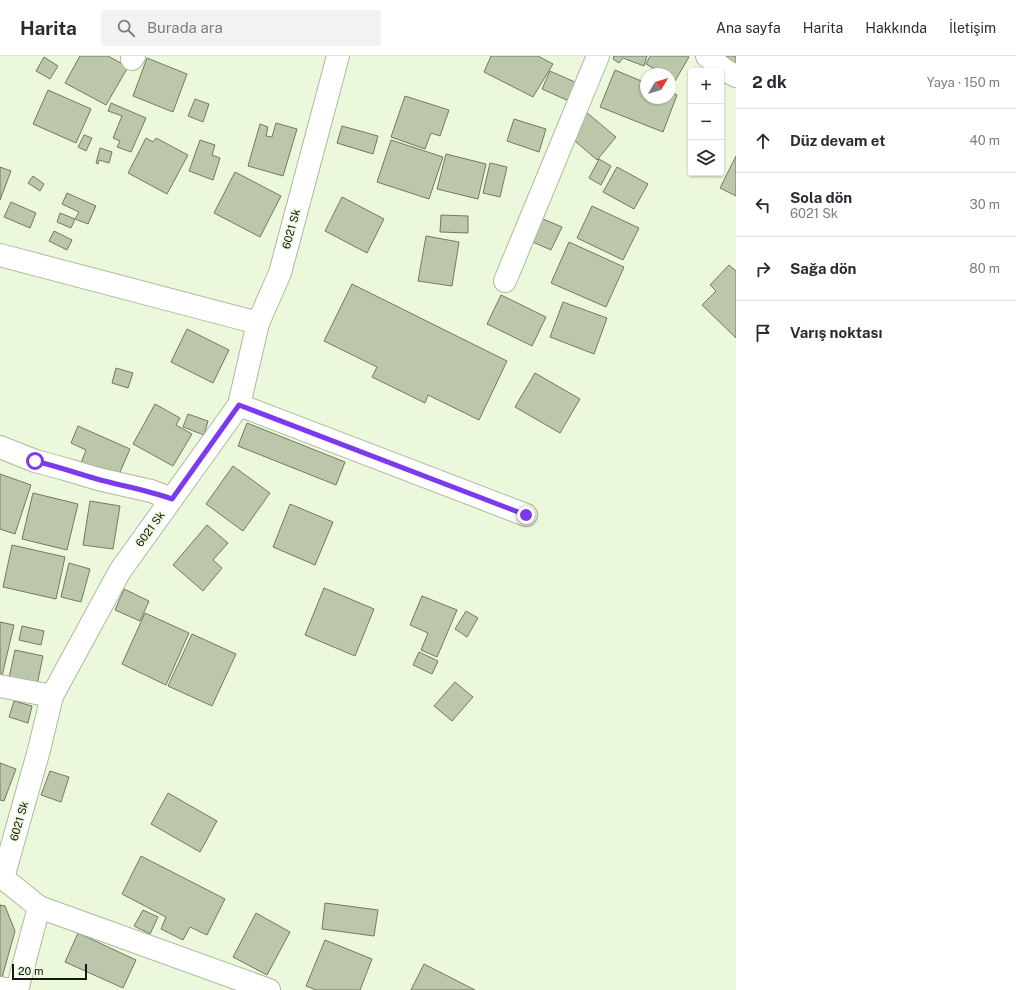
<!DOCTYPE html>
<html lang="tr">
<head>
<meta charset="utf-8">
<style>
	body { margin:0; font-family:"Public Sans",sans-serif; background:#f2f2f3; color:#2b2b33 }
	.controls { position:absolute; right:12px; top:12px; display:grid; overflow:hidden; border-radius:4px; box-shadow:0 1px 3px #0004 }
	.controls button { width:36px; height:36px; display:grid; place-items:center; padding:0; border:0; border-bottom:1px solid #e1e1e2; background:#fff; color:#2b2b33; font:20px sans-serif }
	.compass { position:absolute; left:640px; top:12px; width:36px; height:36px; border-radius:50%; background:#fff; box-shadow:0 1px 3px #0004; rotate:52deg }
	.scale { position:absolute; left:12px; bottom:10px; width:75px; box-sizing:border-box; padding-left:4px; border:2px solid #15190f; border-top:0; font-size:11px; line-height:14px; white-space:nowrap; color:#15190f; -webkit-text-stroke:3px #ecf8dc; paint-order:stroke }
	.stop { position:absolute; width:12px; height:12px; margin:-9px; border:3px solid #7c3aed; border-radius:50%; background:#fff }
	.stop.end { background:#7c3aed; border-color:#fff; box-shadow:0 1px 4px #0008 }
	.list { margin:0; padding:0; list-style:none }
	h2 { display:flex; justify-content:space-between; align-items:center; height:52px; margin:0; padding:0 16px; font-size:17px }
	h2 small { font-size:13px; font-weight:400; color:#7c7c81 }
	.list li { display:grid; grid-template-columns:26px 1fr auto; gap:12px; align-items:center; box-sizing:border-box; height:64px; padding:0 16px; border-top:1px solid #e1e1e2 }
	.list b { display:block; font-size:15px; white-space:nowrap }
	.list p { margin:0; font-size:13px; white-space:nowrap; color:#7c7c81 }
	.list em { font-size:13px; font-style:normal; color:#7c7c81 }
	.icon { flex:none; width:22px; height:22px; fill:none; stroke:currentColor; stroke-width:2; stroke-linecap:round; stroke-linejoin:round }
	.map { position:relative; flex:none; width:736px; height:934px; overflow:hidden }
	header { display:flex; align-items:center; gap:24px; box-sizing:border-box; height:56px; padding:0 20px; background:#fff; border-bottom:1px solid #e1e1e2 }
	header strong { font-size:19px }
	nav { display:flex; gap:22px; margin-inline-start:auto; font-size:14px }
	.search { width:280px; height:36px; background:#f2f2f3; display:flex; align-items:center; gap:10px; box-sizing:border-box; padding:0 14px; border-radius:4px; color:#7c7c81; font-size:15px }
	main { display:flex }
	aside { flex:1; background:#fff }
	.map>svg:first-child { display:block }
</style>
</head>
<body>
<header>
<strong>Harita</strong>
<div class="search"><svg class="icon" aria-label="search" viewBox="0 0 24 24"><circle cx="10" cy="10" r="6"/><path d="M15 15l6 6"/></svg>Burada ara</div>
<nav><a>Ana sayfa</a><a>Harita</a><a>Hakkında</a><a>İletişim</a></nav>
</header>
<main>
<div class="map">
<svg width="736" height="934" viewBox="0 0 736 934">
	<rect width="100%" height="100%" fill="#ecf8dc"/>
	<path fill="#bbc6ab" stroke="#707b62" d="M 80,0 L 108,0 L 128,11 L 106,49 L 65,27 Z
		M 491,0 L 538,0 L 553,8 L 533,41 L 484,16 Z
		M 614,0 L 647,0 L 644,10 L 623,2 L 619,7 L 613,3 Z
		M 650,0 L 687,0 L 689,1 L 675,25 L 670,22 L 670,18 L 663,18 L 646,8 Z
		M 716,0 L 736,0 L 736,12 Z
		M 44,1 L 58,10 L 50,23 L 36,15 Z
		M 147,2 L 187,18 L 173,56 L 133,40 Z
		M 615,14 L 646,27 L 646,42 L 670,42 L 670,36 L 677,39 L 663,76 L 600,51 Z
		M 550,15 L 577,27 L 569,45 L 542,33 Z
		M 48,34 L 91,53 L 76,87 L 33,68 Z
		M 405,40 L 449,54 L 440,80 L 431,77 L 425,93 L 391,81 Z
		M 195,43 L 209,48 L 203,66 L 188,60 Z
		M 111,47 L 146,62 L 131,96 L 117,91 L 120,85 L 113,82 L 122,60 L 108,55 Z
		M 586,56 L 616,81 L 597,104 L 568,79 Z
		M 514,63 L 546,73 L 539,96 L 507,85 Z
		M 276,67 L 297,73 L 283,120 L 248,110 L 260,68 L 268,71 L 266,80 L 272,81 Z
		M 342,70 L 378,80 L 373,98 L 337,87 Z
		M 84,79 L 92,82 L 86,95 L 78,91 Z
		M 146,82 L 153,86 L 156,82 L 188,99 L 167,138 L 128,117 Z
		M 200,84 L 215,89 L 212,99 L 220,102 L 213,124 L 189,115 Z
		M 391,84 L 443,101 L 429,143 L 377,126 Z
		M 100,92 L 112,96 L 109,107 L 99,104 L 98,108 L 96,107 Z
		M 446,98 L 486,108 L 478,143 L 437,133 Z
		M 736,100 L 736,140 L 720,132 Z
		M 599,103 L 611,110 L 601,129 L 589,122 Z
		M 490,107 L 507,111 L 500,141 L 483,137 Z
		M 0,111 L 11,115 L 0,144 Z
		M 617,111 L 648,128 L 634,153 L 603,136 Z
		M 235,116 L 281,140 L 260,181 L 214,157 Z
		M 33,120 L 44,128 L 40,135 L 28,127 Z
		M 67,137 L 96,150 L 88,168 L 75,163 L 79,156 L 62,148 Z
		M 342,141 L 384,163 L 367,197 L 325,175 Z
		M 11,146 L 36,157 L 30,172 L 4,161 Z
		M 592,150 L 639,172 L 623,204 L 577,182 Z
		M 60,157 L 75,163 L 71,172 L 57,166 Z
		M 441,159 L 468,160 L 468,177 L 440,176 Z
		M 536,160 L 562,171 L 551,194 L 526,183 Z
		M 54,175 L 72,184 L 67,194 L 49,185 Z
		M 426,180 L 459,186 L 452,230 L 418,225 Z
		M 569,186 L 624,211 L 606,251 L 551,227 Z
		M 729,209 L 736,215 L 736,282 L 702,249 L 716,235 L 710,229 Z
		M 352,228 L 507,305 L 479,364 L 428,339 L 425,347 L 372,321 L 377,311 L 324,285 Z
		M 501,239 L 546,261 L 532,290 L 487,268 Z
		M 563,246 L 607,262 L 594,298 L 550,281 Z
		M 187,273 L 229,294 L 213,327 L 171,306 Z
		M 116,312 L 133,317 L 128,332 L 112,327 Z
		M 535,317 L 580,343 L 560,377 L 515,351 Z
		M 155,348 L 180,362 L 176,369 L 192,378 L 173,410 L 133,388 Z
		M 188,358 L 208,365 L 204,379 L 183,371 Z
		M 247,367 L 345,406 L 336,429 L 238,390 Z
		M 78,370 L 130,393 L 117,423 L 81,407 L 86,394 L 71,387 Z
		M 233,410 L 270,437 L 243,475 L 206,448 Z
		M 0,418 L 31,429 L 15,478 L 0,473 Z
		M 33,437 L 78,448 L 67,494 L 22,483 Z
		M 90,445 L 120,450 L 113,493 L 83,489 Z
		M 290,448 L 333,466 L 315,509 L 273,491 Z
		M 207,469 L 228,487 L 213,504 L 222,512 L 203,535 L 173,509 Z
		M 12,489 L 65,501 L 56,543 L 3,531 Z
		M 69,507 L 90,513 L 81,546 L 61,541 Z
		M 324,532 L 374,553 L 355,600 L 305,579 Z
		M 124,533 L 149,545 L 140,565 L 115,554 Z
		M 422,540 L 457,554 L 437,601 L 421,594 L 428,577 L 410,569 Z
		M 466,555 L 478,562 L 467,581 L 455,573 Z
		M 145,557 L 189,577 L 166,629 L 122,608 Z
		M 0,566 L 14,569 L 2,620 L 0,620 Z
		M 22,570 L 44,575 L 41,589 L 19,584 Z
		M 192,578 L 236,598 L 212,650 L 168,630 Z
		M 15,594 L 43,600 L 37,629 L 9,622 Z
		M 419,596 L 438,605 L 432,618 L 413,609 Z
		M 455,626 L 473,641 L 452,665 L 434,650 Z
		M 14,645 L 32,650 L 28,667 L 9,661 Z
		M 0,707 L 16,713 L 4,745 L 0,744 Z
		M 50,715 L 69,721 L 61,746 L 41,739 Z
		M 168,737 L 217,765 L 200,796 L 151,768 Z
		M 141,800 L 225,843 L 207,879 L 190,871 L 183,884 L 161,873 L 166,861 L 122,838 Z
		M 325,847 L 378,854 L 374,880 L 322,873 Z
		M 0,849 L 5,850 L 15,875 L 0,929 Z
		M 143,854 L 158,861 L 150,878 L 134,870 Z
		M 256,857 L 290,876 L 267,919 L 233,901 Z
		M 78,877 L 136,904 L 123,932 L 65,906 Z
		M 325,884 L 372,903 L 360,934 L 316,934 L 306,930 Z
		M 424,908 L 475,934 L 411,934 Z"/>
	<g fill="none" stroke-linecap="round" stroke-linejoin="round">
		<g stroke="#aeb99f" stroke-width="24">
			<path id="street" d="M 707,0 L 726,15 L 736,20
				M 132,3 L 134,0
				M 0,199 L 258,267
				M 505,225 L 598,0
				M 239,349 L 526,459
				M 0,391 L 35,405 L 65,413 L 98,423 L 151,435 L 172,443
				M 0,630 L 52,640
				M 39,851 L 269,934
				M 0,932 L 13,934"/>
		</g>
		<g stroke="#aeb99f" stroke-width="24">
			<path id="secondary" d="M 17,934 L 39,851 L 3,822 L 39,694 L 52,640 L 120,515 L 239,349 L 258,267 L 280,217 L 338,0"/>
		</g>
		<use href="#street" stroke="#fff" stroke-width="22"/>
		<use href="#secondary" stroke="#fff" stroke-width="22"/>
	</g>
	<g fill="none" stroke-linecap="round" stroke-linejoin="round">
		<path stroke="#7c3aed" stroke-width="5" d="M 35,405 C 56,410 76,417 97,423 C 122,430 147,434 172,443 L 239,349 L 526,459"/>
	</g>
	<g text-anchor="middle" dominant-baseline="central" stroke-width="3" stroke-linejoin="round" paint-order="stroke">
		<g font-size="11" fill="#15190f" stroke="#ecf8dc">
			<text transform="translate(291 173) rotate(-75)">6021 Sk</text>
			<text transform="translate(150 473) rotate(-54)">6021 Sk</text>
			<text transform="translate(19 765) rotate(-74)">6021 Sk</text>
		</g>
	</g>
</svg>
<div class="controls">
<button>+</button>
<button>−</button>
<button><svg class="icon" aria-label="layers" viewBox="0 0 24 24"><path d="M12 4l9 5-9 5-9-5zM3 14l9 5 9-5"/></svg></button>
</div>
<svg class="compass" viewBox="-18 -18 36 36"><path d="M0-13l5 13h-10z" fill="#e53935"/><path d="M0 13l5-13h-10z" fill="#7c7c81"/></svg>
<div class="scale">20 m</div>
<div class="stop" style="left:35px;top:405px"></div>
<div class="stop end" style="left:526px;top:459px"></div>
</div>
<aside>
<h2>2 dk<small>Yaya · 150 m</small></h2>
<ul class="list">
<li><svg class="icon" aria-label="ahead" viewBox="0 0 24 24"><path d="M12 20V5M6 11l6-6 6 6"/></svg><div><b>Düz devam et</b></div><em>40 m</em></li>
<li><svg class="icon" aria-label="left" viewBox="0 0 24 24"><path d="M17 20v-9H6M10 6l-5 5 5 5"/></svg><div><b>Sola dön</b><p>6021 Sk</p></div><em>30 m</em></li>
<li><svg class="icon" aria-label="right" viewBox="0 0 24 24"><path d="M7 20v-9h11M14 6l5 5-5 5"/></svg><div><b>Sağa dön</b></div><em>80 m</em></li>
<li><svg class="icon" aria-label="arrive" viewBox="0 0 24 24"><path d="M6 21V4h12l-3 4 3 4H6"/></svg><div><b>Varış noktası</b></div></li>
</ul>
</aside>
</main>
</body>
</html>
